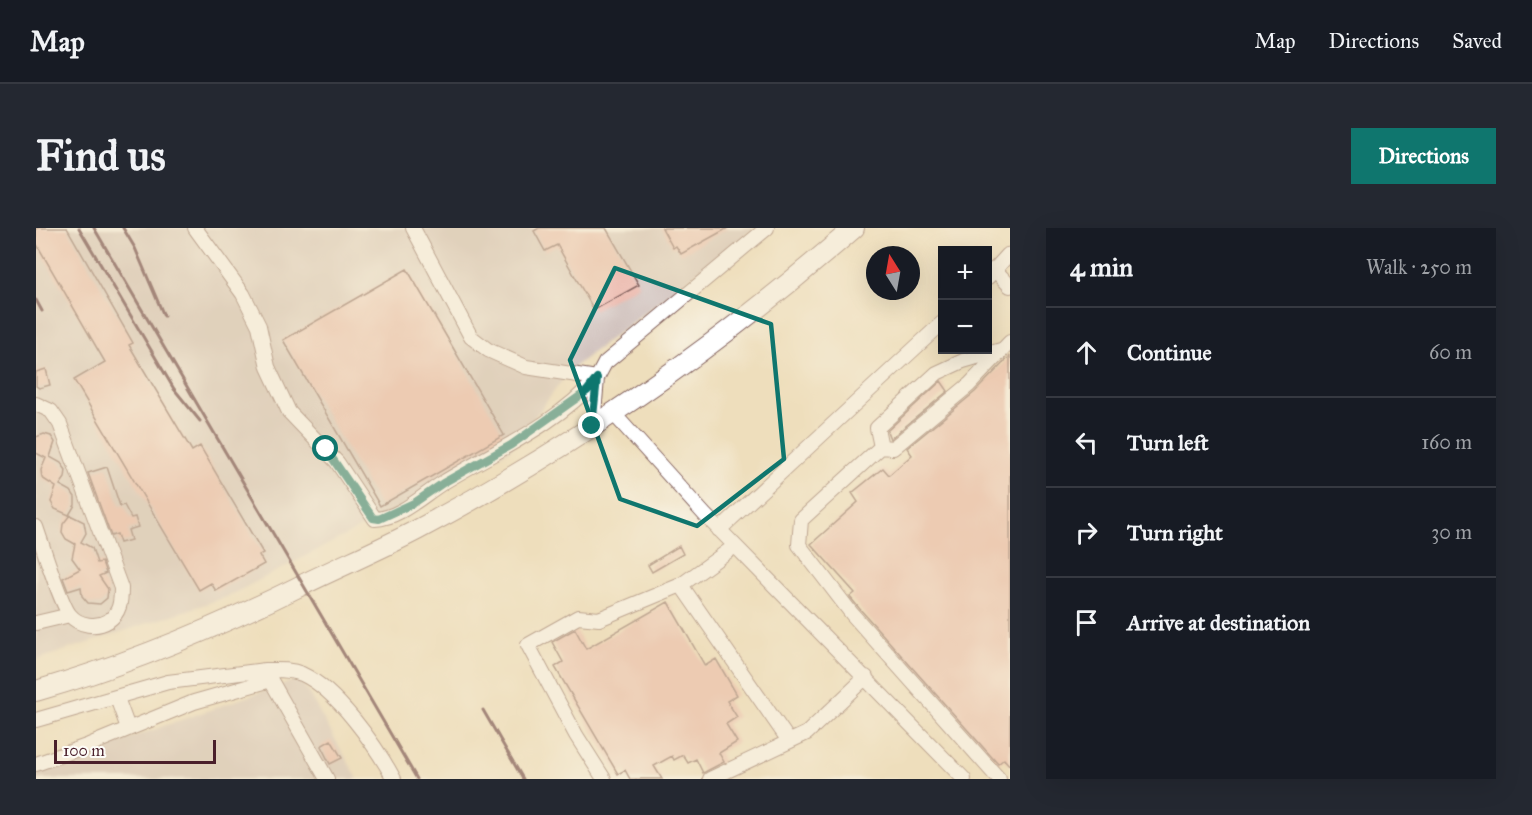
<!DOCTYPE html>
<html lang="en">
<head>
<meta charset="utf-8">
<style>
	body { margin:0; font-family:"IM FELL Great Primer",serif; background:#242831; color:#f1f3f6 }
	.controls { position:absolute; right:18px; top:18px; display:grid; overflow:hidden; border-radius:0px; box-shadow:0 6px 24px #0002 }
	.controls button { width:54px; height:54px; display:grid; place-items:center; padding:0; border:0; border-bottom:2px solid #363941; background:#171b24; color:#f1f3f6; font:30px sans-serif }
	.compass { position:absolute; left:830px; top:18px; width:54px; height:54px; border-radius:50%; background:#171b24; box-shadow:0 6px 24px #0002; rotate:349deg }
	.scale { position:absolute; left:18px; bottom:15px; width:162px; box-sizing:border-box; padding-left:6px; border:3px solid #4a1f2b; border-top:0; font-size:16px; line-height:21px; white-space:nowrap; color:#4a1f2b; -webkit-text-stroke:4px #fdfcf7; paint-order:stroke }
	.stop { position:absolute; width:18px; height:18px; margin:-14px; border:4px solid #0f766e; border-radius:50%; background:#fff }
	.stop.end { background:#0f766e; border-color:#fff; box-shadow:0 2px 6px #0008 }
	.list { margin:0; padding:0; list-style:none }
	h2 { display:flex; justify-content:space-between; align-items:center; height:78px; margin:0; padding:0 24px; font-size:26px }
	h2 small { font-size:20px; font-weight:400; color:#9ea1a6 }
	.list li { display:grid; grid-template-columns:39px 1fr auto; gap:18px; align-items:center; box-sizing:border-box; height:90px; padding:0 24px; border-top:2px solid #363941 }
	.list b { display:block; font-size:22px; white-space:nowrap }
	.list em { font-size:20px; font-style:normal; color:#9ea1a6 }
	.icon { flex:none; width:33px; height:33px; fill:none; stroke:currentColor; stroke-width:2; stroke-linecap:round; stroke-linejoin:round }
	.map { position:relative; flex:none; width:974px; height:551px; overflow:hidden; border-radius:0px }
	header { display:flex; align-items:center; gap:36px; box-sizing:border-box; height:84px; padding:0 30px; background:#171b24; border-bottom:2px solid #363941 }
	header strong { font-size:28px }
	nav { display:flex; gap:33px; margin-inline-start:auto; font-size:21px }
	.intro { display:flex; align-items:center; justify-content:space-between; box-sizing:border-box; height:144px; padding:0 36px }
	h1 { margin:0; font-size:42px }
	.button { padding:15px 27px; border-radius:0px; background:#0f766e; color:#fff; font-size:21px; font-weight:700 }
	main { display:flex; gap:36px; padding:0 36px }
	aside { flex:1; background:#171b24; border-radius:0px; box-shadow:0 6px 24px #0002 }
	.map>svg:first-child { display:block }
</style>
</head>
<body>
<header>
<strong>Map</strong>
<nav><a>Map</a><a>Directions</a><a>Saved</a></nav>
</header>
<div class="intro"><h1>Find us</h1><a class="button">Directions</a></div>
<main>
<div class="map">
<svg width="974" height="551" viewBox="0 0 974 551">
	<rect width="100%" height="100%" fill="#fdfcf7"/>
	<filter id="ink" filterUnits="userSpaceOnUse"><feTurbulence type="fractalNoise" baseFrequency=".0167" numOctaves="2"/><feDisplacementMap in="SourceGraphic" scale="12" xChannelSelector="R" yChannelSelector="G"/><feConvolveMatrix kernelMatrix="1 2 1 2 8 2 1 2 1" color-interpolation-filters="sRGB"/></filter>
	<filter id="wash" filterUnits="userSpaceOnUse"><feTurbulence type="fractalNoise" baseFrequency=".008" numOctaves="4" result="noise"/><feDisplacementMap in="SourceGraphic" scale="24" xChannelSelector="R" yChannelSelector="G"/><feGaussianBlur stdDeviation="1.35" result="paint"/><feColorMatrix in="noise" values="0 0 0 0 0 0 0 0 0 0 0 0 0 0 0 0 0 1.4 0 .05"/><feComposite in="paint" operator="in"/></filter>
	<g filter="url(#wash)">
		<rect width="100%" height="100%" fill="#eedebc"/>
		<path fill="#cfc0bb" d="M 0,0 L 719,0 L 535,141 L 474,222 L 191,369 L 0,432 Z
			M 264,450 L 322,551 L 0,551 L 0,543 Z"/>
		<g id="blocks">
			<path fill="#eab4a7" d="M 0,0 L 31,0 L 97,115 L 93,117 L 156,223 L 164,218 L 227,325 L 223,327 L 228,336 L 180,363 L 175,355 L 163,362 L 38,152 L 69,134 L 0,15 Z
				M 503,0 L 570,0 L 603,57 L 558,82 L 521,17 L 509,23 L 498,3 Z
				M 626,0 L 692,0 L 645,26 L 640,18 L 637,20 Z
				M 371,41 L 468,207 L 344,278 L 247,112 Z
				M 974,128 L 974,538 L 968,531 L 962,536 L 823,380 L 814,369 L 819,365 L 775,316 L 822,274 L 816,265 L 847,240 L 853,247 L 876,227 L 871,220 L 939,164 Z
				M 10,141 L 14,157 L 3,160 L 0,158 L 0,144 Z
				M 905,153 L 912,163 L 854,211 L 851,203 Z
				M 8,206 L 15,208 L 19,214 L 14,229 L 25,235 L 30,242 L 29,250 L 24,257 L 35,263 L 39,269 L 39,277 L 33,287 L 19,281 L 15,274 L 20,259 L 6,250 L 5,242 L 10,230 L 0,225 L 0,209 Z
				M 71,239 L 84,278 L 88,277 L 95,290 L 99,289 L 102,299 L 92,302 L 95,312 L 84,315 L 81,306 L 75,308 L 52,245 Z
				M 34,287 L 48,294 L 50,305 L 45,314 L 56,320 L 61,335 L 66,334 L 70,345 L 63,348 L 72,361 L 71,370 L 64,376 L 52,375 L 46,368 L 45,359 L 32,363 L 27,350 L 44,341 L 36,330 L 39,316 L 30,311 L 26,304 L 27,296 Z
				M 643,318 L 647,326 L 616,344 L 612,337 Z
				M 632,374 L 669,438 L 680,431 L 701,467 L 691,473 L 701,489 L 690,496 L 701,514 L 683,525 L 688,534 L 667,545 L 660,531 L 652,535 L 647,527 L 638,532 L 636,528 L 618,538 L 626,551 L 594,551 L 589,542 L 582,546 L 519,439 L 527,434 L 516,414 L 539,401 L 550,421 Z
				M 295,512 L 306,530 L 294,536 L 285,518 Z"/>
		</g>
	</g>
	<g filter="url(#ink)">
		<use href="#blocks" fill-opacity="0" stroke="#83625e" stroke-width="1.5"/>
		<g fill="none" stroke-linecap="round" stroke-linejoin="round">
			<g stroke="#83625e" stroke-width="16">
				<path id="minor" d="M 159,0 L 207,66 L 223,98 L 232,139 L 253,184 L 301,234 L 339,291 C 364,290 387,267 408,254 C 459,223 522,196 561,150
					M 377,0 L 435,109 L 452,122 L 490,139 L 561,150
					M 958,41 L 974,58
					M 952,49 L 972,27 L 974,28
					M 0,176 L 15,183 L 24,196 L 85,360 C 85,374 84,385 72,393 C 61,400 43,398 34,387 C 25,377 6,316 0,299
					M 577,185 L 669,287 L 928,551
					M 557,198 L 561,150 L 569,135 L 731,0
					M 845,219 L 841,200 L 901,145 L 927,133 L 965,122
					M 683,302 L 906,95
					M 645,357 L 753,513
					M 0,395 L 34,387
					M 229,442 C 241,442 254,441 266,446 C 301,462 340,518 358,551
					M 81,470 L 92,500
					M 0,492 L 132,454 L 229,442 L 291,551
					M 0,536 L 53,517 L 158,474 L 235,452
					M 568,551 L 540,507 L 492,417 L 542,389 L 563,391 L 645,357 L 699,318
					M 674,551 L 771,505 L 830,449
					M 963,551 L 816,386 L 763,317 L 765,292 L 845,219 L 857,220 L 933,157 L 974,114"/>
			</g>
			<g stroke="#83625e" stroke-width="22">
				<path id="highway" d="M 0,463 C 90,437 177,401 260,360 C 300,340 341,323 381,302 C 538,219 684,117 818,0"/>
			</g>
			<use href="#minor" stroke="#fff" stroke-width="14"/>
			<use href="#highway" stroke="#fff" stroke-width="20"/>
			<path stroke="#4a1f2b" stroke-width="3" d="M 43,0 L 138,161 L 164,193
				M 58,0 L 381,551
				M 87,0 L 99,20 L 128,88
				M 0,72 L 6,83
				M 447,482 L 487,551"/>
		</g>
	</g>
	<g fill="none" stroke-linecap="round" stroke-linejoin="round" filter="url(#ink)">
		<path stroke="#0f766e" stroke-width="8" d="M 290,221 L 337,290 L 343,291 L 378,275 L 407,255 L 475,217 L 551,163 L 561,150 L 556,198"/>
	</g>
	<path d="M0 0H974V551H0ZM 579,40 L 735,96 L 748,231 L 661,298 L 584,271 L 534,132 Z" fill="#eedebc" fill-opacity=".55" fill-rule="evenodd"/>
	<path fill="none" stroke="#0f766e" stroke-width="4.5" stroke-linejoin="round" d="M 579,40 L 735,96 L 748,231 L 661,298 L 584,271 L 534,132 Z"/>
</svg>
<div class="controls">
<button>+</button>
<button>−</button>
</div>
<svg class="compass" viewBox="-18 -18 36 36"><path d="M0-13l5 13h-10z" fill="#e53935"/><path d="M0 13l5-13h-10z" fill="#9ea1a6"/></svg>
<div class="scale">100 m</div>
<div class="stop" style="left:290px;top:221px"></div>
<div class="stop end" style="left:556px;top:198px"></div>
</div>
<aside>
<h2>4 min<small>Walk · 250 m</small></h2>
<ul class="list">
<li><svg class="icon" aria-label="ahead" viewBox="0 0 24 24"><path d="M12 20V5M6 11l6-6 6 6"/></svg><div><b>Continue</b></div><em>60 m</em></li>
<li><svg class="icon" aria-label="left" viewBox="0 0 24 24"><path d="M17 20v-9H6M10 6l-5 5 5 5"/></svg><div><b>Turn left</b></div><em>160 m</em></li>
<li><svg class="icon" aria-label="right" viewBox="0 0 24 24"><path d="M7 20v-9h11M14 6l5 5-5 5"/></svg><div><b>Turn right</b></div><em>30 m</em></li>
<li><svg class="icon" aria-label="arrive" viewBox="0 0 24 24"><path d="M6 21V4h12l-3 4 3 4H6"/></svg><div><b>Arrive at destination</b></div></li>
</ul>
</aside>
</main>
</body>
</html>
